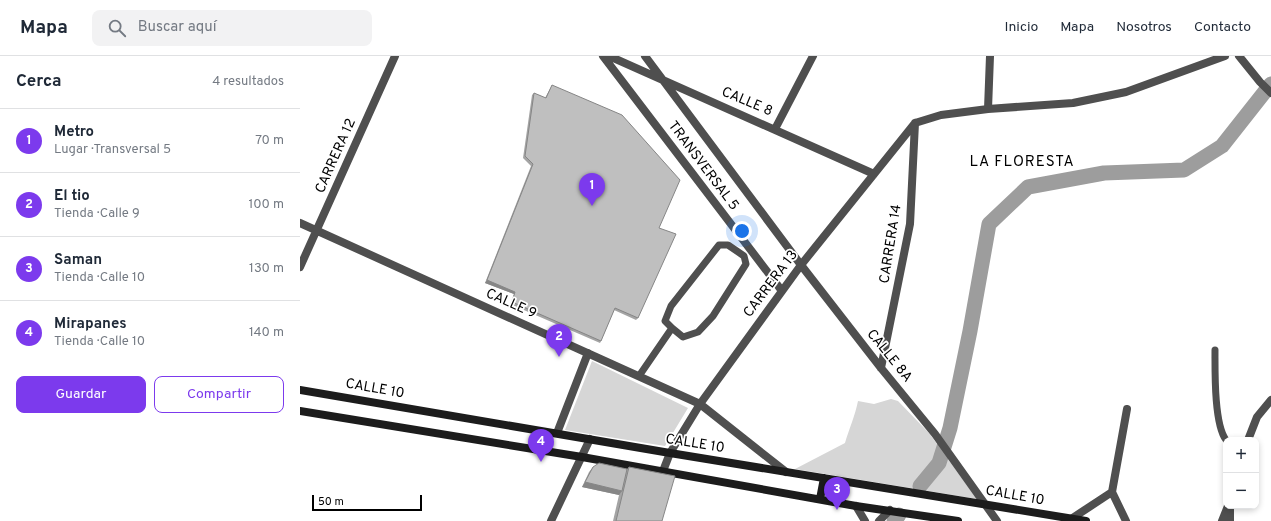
<!DOCTYPE html>
<html lang="es">
<head>
<meta charset="utf-8">
<style>
	body { margin:0; font-family:Overpass,sans-serif; background:#f2f2f3; color:#1f2937 }
	.controls { position:absolute; right:12px; bottom:12px; display:grid; overflow:hidden; border-radius:8px; box-shadow:0 2px 6px #0003 }
	.controls button { width:36px; height:36px; display:grid; place-items:center; padding:0; border:0; border-bottom:1px solid #e0e1e3; background:#fff; color:#1f2937; font:20px sans-serif }
	.scale { position:absolute; left:12px; bottom:10px; width:110px; box-sizing:border-box; padding-left:4px; border:2px solid #000; border-top:0; font-size:11px; line-height:14px; white-space:nowrap; color:#000; -webkit-text-stroke:3px #fff; paint-order:stroke }
	.you { position:absolute; left:442px; top:175px; width:14px; height:14px; margin:-10px; border:3px solid #fff; border-radius:50%; background:#1a73e8; box-shadow:0 0 0 6px #1a73e833 }
	.badge { display:grid; place-items:center; width:26px; height:26px; border-radius:50%; background:#7c3aed; color:#fff; font-size:13px; font-weight:700 }
	.pin { position:absolute; translate:-50% -33px; filter:drop-shadow(0 1px 2px #0008) }
	.pin::after { content:''; position:absolute; top:21px; width:14px; height:12px; background:inherit; clip-path:polygon(0 0,100% 0,50% 100%) }
	.list { margin:0; padding:0; list-style:none }
	h2 { display:flex; justify-content:space-between; align-items:center; height:52px; margin:0; padding:0 16px; font-size:17px }
	h2 small { font-size:13px; font-weight:400; color:#747a83 }
	.list li { display:grid; grid-template-columns:26px 1fr auto; gap:12px; align-items:center; box-sizing:border-box; height:64px; padding:0 16px; border-top:1px solid #e0e1e3 }
	.list b { display:block; font-size:15px; white-space:nowrap }
	.list p { margin:0; font-size:13px; white-space:nowrap; color:#747a83 }
	.list em { font-size:13px; font-style:normal; color:#747a83 }
	.actions { display:flex; gap:8px; padding:12px 16px }
	.actions a { flex:1; padding:9px 0; border:1px solid #7c3aed; border-radius:8px; text-align:center; font-size:14px; color:#7c3aed }
	.actions .main { background:#7c3aed; color:#fff }
	.icon { flex:none; width:22px; height:22px; fill:none; stroke:currentColor; stroke-width:2; stroke-linecap:round; stroke-linejoin:round }
	.map { position:relative; flex:none; width:971px; height:465px; overflow:hidden }
	header { display:flex; align-items:center; gap:24px; box-sizing:border-box; height:56px; padding:0 20px; background:#fff; border-bottom:1px solid #e0e1e3 }
	header strong { font-size:19px }
	nav { display:flex; gap:22px; margin-inline-start:auto; font-size:14px }
	.search { width:280px; height:36px; background:#f2f2f3; display:flex; align-items:center; gap:10px; box-sizing:border-box; padding:0 14px; border-radius:8px; color:#747a83; font-size:15px }
	main { display:flex }
	aside { flex:1; background:#fff }
	.map>svg:first-child { display:block }
</style>
</head>
<body>
<header>
<strong>Mapa</strong>
<div class="search"><svg class="icon" aria-label="search" viewBox="0 0 24 24"><circle cx="10" cy="10" r="6"/><path d="M15 15l6 6"/></svg>Buscar aquí</div>
<nav><a>Inicio</a><a>Mapa</a><a>Nosotros</a><a>Contacto</a></nav>
</header>
<main>
<aside>
<h2>Cerca<small>4 resultados</small></h2>
<ul class="list">
<li><span class="badge">1</span><div><b>Metro</b><p>Lugar · Transversal 5</p></div><em>70 m</em></li>
<li><span class="badge">2</span><div><b>El tio</b><p>Tienda · Calle 9</p></div><em>100 m</em></li>
<li><span class="badge">3</span><div><b>Saman</b><p>Tienda · Calle 10</p></div><em>130 m</em></li>
<li><span class="badge">4</span><div><b>Mirapanes</b><p>Tienda · Calle 10</p></div><em>140 m</em></li>
</ul>
<div class="actions"><a class="main">Guardar</a><a>Compartir</a></div>
</aside>
<div class="map">
<svg width="971" height="465" viewBox="0 0 971 465">
	<rect width="100%" height="100%" fill="#fff"/>
	<path fill="#d6d6d6" d="M 292,305 L 388,352 L 365,390 L 265,374 Z
		M 591,343 L 598,345 L 629,377 L 677,443 L 495,413 L 545,387 C 549,373 555,360 558,345 L 574,348 Z"/>
	<g fill="none" stroke-linecap="round" stroke-linejoin="round">
		<path stroke="#9d9d9d" stroke-width="15" d="M 620,430 L 639,407 L 650,372 L 670,275 L 689,168 L 728,131 L 804,117 L 884,114 L 922,90 L 971,28
			M 594,465 L 599,459"/>
		<path stroke="#4f4f4f" stroke-width="7" d="M 419,189 L 428,189 L 444,200 L 446,208 L 413,260 L 398,276 L 383,281 L 372,272 L 365,265 L 371,250 Z
			M 915,294 C 915,315 914,368 926,384
			M 339,320 L 372,272"/>
		<path stroke="#4f4f4f" stroke-width="8" d="M 939,0 L 960,26 L 971,37"/>
		<path stroke="#4f4f4f" stroke-width="8" d="M 303,0 L 482,235
			M 309,0 L 574,118
			M 345,0 L 501,209 L 581,312 L 635,378 L 697,465
			M 688,53 L 690,0
			M 615,67 L 641,59 L 688,53 L 773,47 L 826,36 L 925,0
			M 475,73 L 513,0
			M 0,167 L 400,348 L 486,416
			M 0,211 L 95,0
			M 581,312 L 610,168 L 615,67
			M 257,377 L 288,297
			M 948,384 L 957,361 L 971,344
			M 363,415 L 370,397 L 400,348 L 501,209 L 615,67
			M 556,450 L 565,465
			M 930,450 L 930,465
			M 771,463 L 812,436
			M 251,465 L 290,383
			M 579,465 L 590,454
			M 826,465 L 812,436 L 827,353
			M 922,465 L 928,450"/>
		<path stroke="#1c1c1c" stroke-width="8" d="M 0,334 L 370,397 L 786,465
			M 0,355 L 282,401 L 556,450 L 658,465
			M 520,443 L 524,422"/>
	</g>
	<path fill="#a4a4a4" d="M 252,29 L 359,172 L 338,262 L 336,264 L 314,254 L 301,285 L 300,287 L 210,248 L 214,238 L 185,227 L 231,110 L 223,102 L 232,39 L 234,37 L 245,42 Z
		M 293,411 L 327,413 L 329,411 L 362,465 L 313,465 L 319,439 L 282,431 L 289,416 Z"/>
	<path fill="#868686" d="M 187,224 L 215,236 L 214,238 L 185,227 Z
		M 285,426 L 322,435 L 319,439 L 282,431 Z"/>
	<path fill="#bfbfbf" stroke="#868686" d="M 252,29 L 322,59 L 380,124 L 359,172 L 376,178 L 338,262 L 315,252 L 301,285 L 212,246 L 215,236 L 187,224 L 233,108 L 225,100 L 234,37 L 246,42 Z
		M 299,407 L 327,413 L 322,435 L 285,426 L 293,411 Z
		M 329,411 L 375,420 L 362,465 L 316,465 Z"/>
	<g text-anchor="middle" dominant-baseline="central" stroke-width="3.5" stroke-linejoin="round" paint-order="stroke">
		<g font-size="14" fill="#000" stroke="#fff">
			<text transform="translate(447 46) rotate(23)">CALLE 8</text>
			<text transform="translate(36 100) rotate(-66)">CARRERA 12</text>
			<text transform="translate(403 110) rotate(53)">TRANSVERSAL 5</text>
			<text transform="translate(591 188) rotate(-81)">CARRERA 14</text>
			<text transform="translate(471 228) rotate(-53)">CARRERA 13</text>
			<text transform="translate(211 248) rotate(24)">CALLE 9</text>
			<text transform="translate(589 300) rotate(51)">CALLE 8A</text>
			<text transform="translate(75 333) rotate(10)">CALLE 10</text>
			<text transform="translate(395 388) rotate(9)">CALLE 10</text>
			<text transform="translate(715 440) rotate(10)">CALLE 10</text>
		</g>
		<g font-size="15" letter-spacing="1" fill="#000" stroke="#fff">
			<text x="722" y="106">LA FLORESTA</text>
		</g>
	</g>
</svg>
<div class="controls">
<button>+</button>
<button>−</button>
</div>
<div class="scale">50 m</div>
<div class="you"></div>
<div class="pin badge" style="left:292px;top:150px">1</div>
<div class="pin badge" style="left:259px;top:301px">2</div>
<div class="pin badge" style="left:537px;top:454px">3</div>
<div class="pin badge" style="left:241px;top:406px">4</div>
</div>
</main>
</body>
</html>
